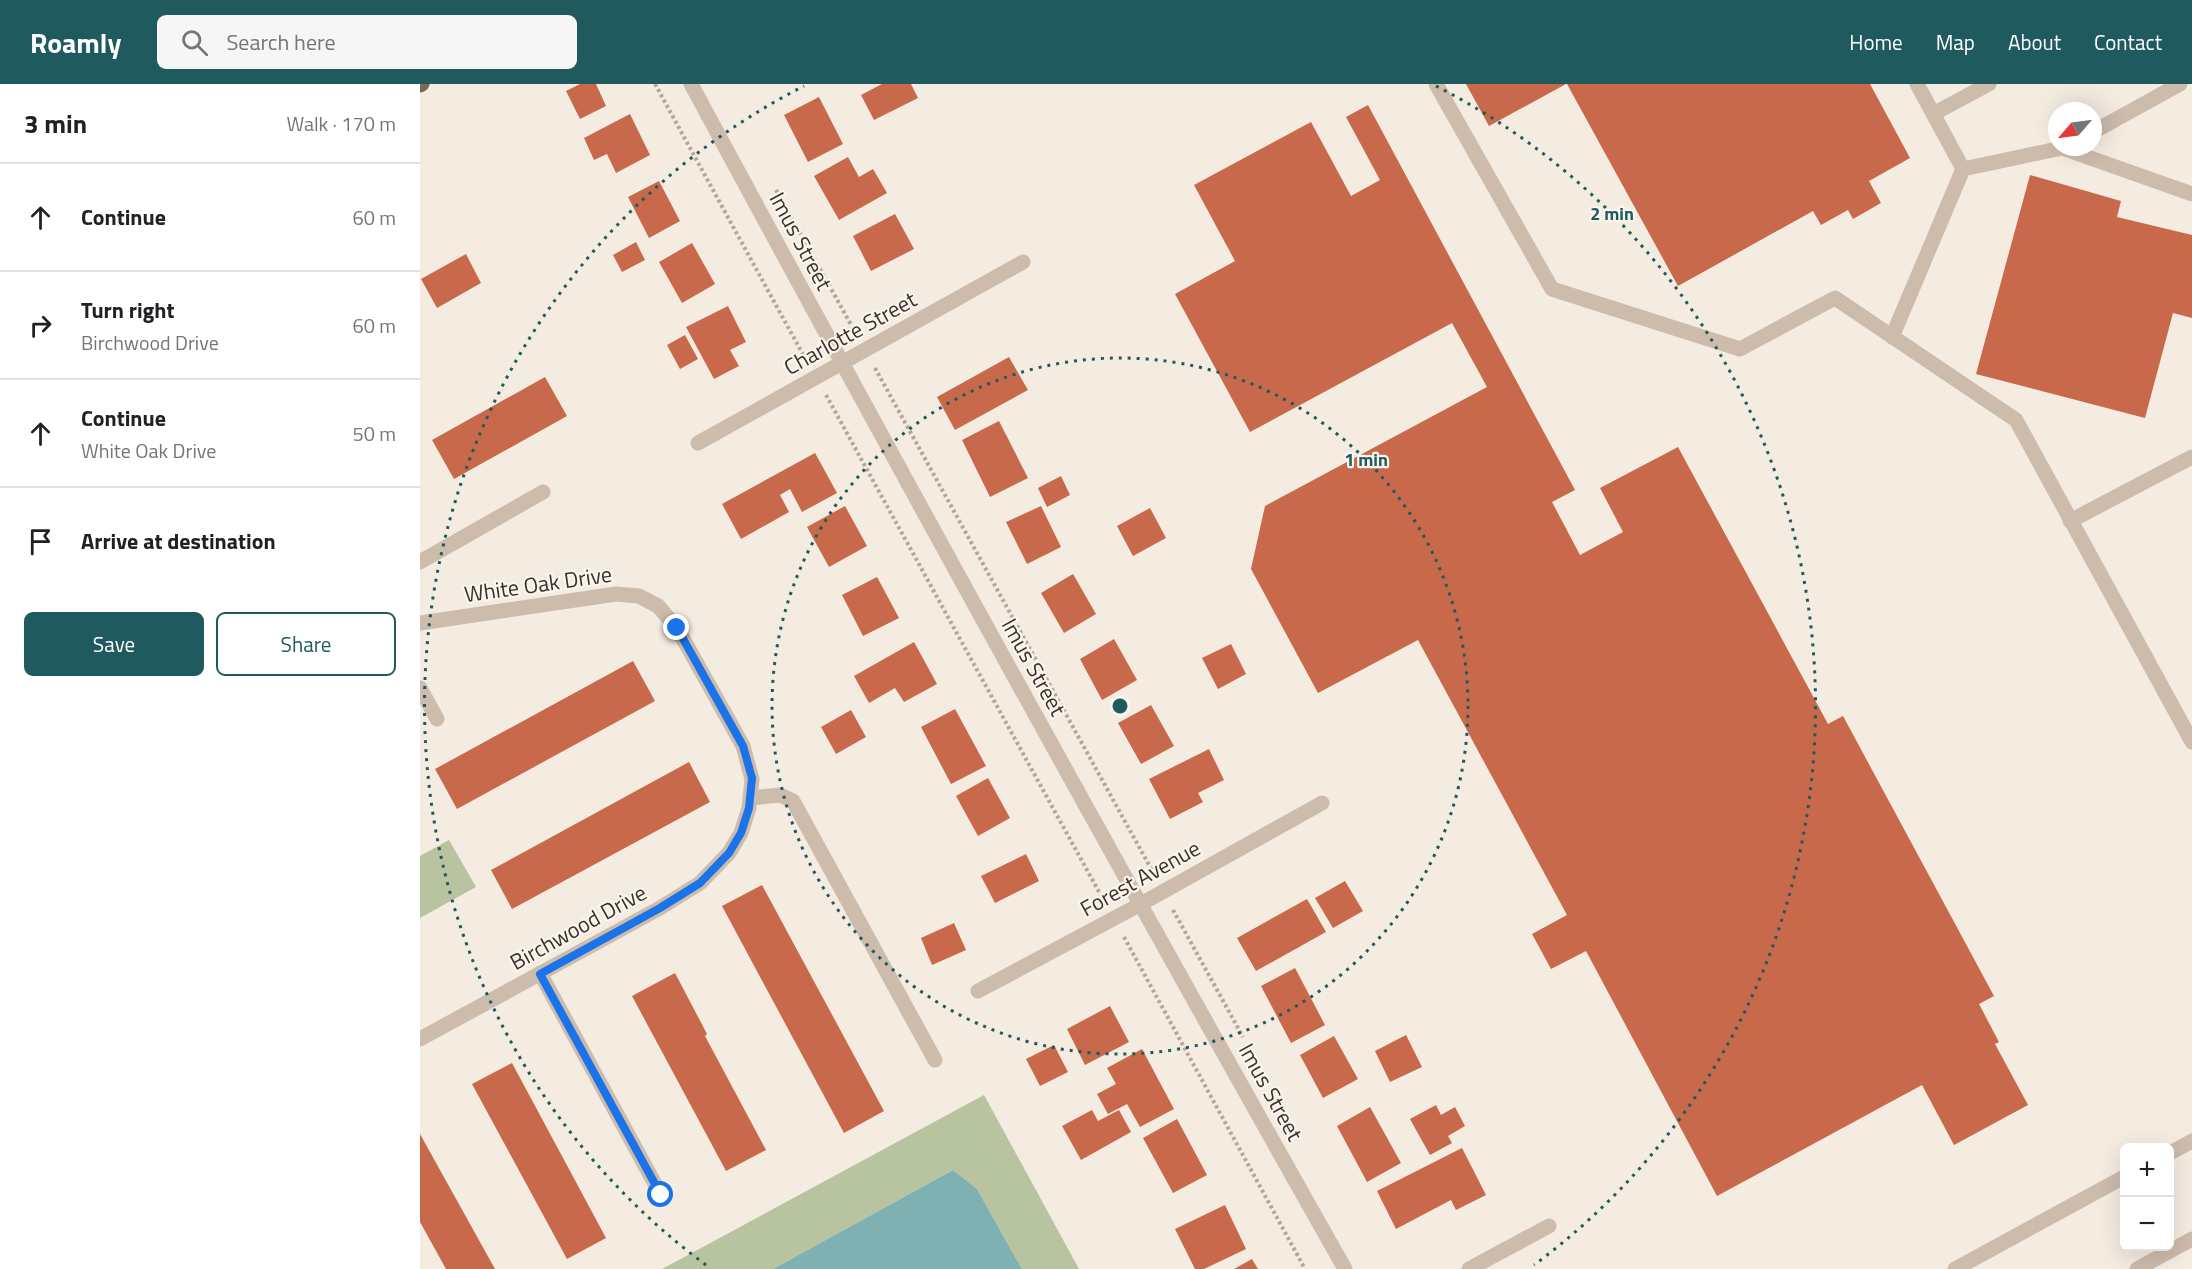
<!DOCTYPE html>
<html lang="en">
<head>
<meta charset="utf-8">
<style>
	body { margin:0; font-family:"Titillium Web",sans-serif; background:#f6f6f6; color:#202124 }
	.controls { position:absolute; right:18px; bottom:18px; display:grid; overflow:hidden; border-radius:9px; box-shadow:0 6px 24px #0002 }
	.controls button { width:54px; height:54px; display:grid; place-items:center; padding:0; border:0; border-bottom:2px solid #e0e0e0; background:#fff; color:#202124; font:30px sans-serif }
	.compass { position:absolute; left:1628px; top:18px; width:54px; height:54px; border-radius:50%; background:#fff; box-shadow:0 6px 24px #0002; rotate:242deg }
	.stop { position:absolute; width:18px; height:18px; margin:-14px; border:4px solid #1a73e8; border-radius:50%; background:#fff }
	.stop.end { background:#1a73e8; border-color:#fff; box-shadow:0 2px 6px #0008 }
	.list { margin:0; padding:0; list-style:none }
	h2 { display:flex; justify-content:space-between; align-items:center; height:78px; margin:0; padding:0 24px; font-size:26px }
	h2 small { font-size:20px; font-weight:400; color:#757577 }
	.list li { display:grid; grid-template-columns:39px 1fr auto; gap:18px; align-items:center; box-sizing:border-box; height:108px; padding:0 24px; border-top:2px solid #e0e0e0 }
	.list b { display:block; font-size:22px; white-space:nowrap }
	.list p { margin:0; font-size:20px; white-space:nowrap; color:#757577 }
	.list em { font-size:20px; font-style:normal; color:#757577 }
	.actions { display:flex; gap:12px; padding:18px 24px }
	.actions a { flex:1; padding:14px 0; border:2px solid #1f5a5e; border-radius:9px; text-align:center; font-size:21px; color:#1f5a5e }
	.actions .main { background:#1f5a5e; color:#fff }
	.icon { flex:none; width:33px; height:33px; fill:none; stroke:currentColor; stroke-width:2; stroke-linecap:round; stroke-linejoin:round }
	.map { position:relative; flex:none; width:1772px; height:1185px; overflow:hidden }
	header { display:flex; align-items:center; gap:36px; box-sizing:border-box; height:84px; padding:0 30px; background:#1f5a5e; color:#fff }
	header strong { font-size:28px }
	nav { display:flex; gap:33px; margin-inline-start:auto; font-size:21px }
	.search { width:420px; height:54px; background:#f6f6f6; display:flex; align-items:center; gap:15px; box-sizing:border-box; padding:0 21px; border-radius:9px; color:#757577; font-size:22px }
	main { display:flex }
	aside { flex:1; background:#fff }
	.map>svg:first-child { display:block }
</style>
</head>
<body>
<header>
<strong>Roamly</strong>
<div class="search"><svg class="icon" aria-label="search" viewBox="0 0 24 24"><circle cx="10" cy="10" r="6"/><path d="M15 15l6 6"/></svg>Search here</div>
<nav><a>Home</a><a>Map</a><a>About</a><a>Contact</a></nav>
</header>
<main>
<aside>
<h2>3 min<small>Walk · 170 m</small></h2>
<ul class="list">
<li><svg class="icon" aria-label="ahead" viewBox="0 0 24 24"><path d="M12 20V5M6 11l6-6 6 6"/></svg><div><b>Continue</b></div><em>60 m</em></li>
<li><svg class="icon" aria-label="right" viewBox="0 0 24 24"><path d="M7 20v-9h11M14 6l5 5-5 5"/></svg><div><b>Turn right</b><p>Birchwood Drive</p></div><em>60 m</em></li>
<li><svg class="icon" aria-label="ahead" viewBox="0 0 24 24"><path d="M12 20V5M6 11l6-6 6 6"/></svg><div><b>Continue</b><p>White Oak Drive</p></div><em>50 m</em></li>
<li><svg class="icon" aria-label="arrive" viewBox="0 0 24 24"><path d="M6 21V4h12l-3 4 3 4H6"/></svg><div><b>Arrive at destination</b></div></li>
</ul>
<div class="actions"><a class="main">Save</a><a>Share</a></div>
</aside>
<div class="map">
<svg width="1772" height="1185" viewBox="0 0 1772 1185">
	<rect width="100%" height="100%" fill="#f4ebe1"/>
	<path fill="#b8c4a0" d="M 29,756 L 56,803 L 0,834 L 0,772 Z
		M 564,1011 L 659,1185 L 602,1185 L 557,1105 L 533,1086 L 353,1185 L 242,1185 Z"/>
	<path fill="#7fb0b2" d="M 533,1086 L 557,1105 L 602,1185 L 353,1185 Z"/>
	<path fill="#c8694b" d="M 160,0 L 176,0 L 186,22 L 160,35 L 146,7 Z
		M 462,0 L 491,0 L 498,14 L 454,36 L 441,11 Z
		M 1046,0 L 1146,0 L 1069,42 Z
		M 1147,0 L 1450,0 L 1490,74 L 1449,97 L 1461,119 L 1433,135 L 1428,126 L 1401,141 L 1393,127 L 1258,202 Z
		M 399,13 L 423,60 L 388,78 L 364,31 Z
		M 948,21 L 1155,406 L 1132,418 L 1160,471 L 1203,448 L 1180,404 L 1258,363 L 1408,640 L 1423,632 L 1574,912 L 1559,920 L 1579,958 L 1575,960 L 1608,1021 L 1534,1061 L 1502,1001 L 1297,1112 L 1166,867 L 1131,885 L 1112,850 L 1147,831 L 998,556 L 898,609 L 831,485 L 845,422 L 1067,303 L 1032,239 L 830,348 L 755,210 L 815,177 L 774,101 L 891,38 L 931,112 L 960,96 L 926,33 Z
		M 210,30 L 230,71 L 196,89 L 187,70 L 174,76 L 164,54 Z
		M 428,73 L 439,93 L 453,85 L 467,109 L 419,136 L 394,92 Z
		M 1610,91 L 1701,117 L 1697,133 L 1772,151 L 1772,234 L 1753,229 L 1725,334 L 1556,290 Z
		M 239,97 L 260,137 L 229,154 L 208,113 Z
		M 475,130 L 494,165 L 451,187 L 433,152 Z
		M 216,158 L 225,176 L 202,188 L 193,171 Z
		M 272,159 L 295,200 L 262,219 L 239,178 Z
		M 46,170 L 61,199 L 17,224 L 1,195 Z
		M 308,222 L 326,258 L 310,266 L 319,282 L 294,295 L 266,243 Z
		M 265,251 L 278,275 L 260,285 L 247,261 Z
		M 589,273 L 608,306 L 535,346 L 517,313 Z
		M 125,293 L 147,332 L 34,395 L 12,356 Z
		M 579,337 L 608,394 L 570,413 L 542,356 Z
		M 395,369 L 417,409 L 382,428 L 370,405 L 360,411 L 369,428 L 321,455 L 302,420 Z
		M 641,392 L 650,411 L 627,423 L 618,404 Z
		M 425,422 L 447,462 L 409,483 L 387,443 Z
		M 621,422 L 641,463 L 607,480 L 586,438 Z
		M 730,424 L 746,454 L 713,472 L 697,442 Z
		M 653,490 L 676,530 L 644,549 L 621,509 Z
		M 457,493 L 479,534 L 443,552 L 422,511 Z
		M 694,555 L 717,596 L 682,616 L 660,575 Z
		M 494,558 L 517,600 L 484,618 L 475,604 L 449,619 L 434,592 Z
		M 811,560 L 826,590 L 798,605 L 782,574 Z
		M 213,577 L 235,617 L 37,725 L 15,685 Z
		M 731,621 L 754,662 L 721,680 L 698,639 Z
		M 535,625 L 566,682 L 531,700 L 501,643 Z
		M 431,626 L 446,653 L 416,670 L 401,643 Z
		M 789,665 L 804,696 L 778,709 L 783,718 L 750,735 L 729,695 Z
		M 269,678 L 290,718 L 92,825 L 71,786 Z
		M 568,694 L 590,734 L 558,752 L 536,712 Z
		M 606,770 L 619,797 L 575,819 L 561,792 Z
		M 925,797 L 943,827 L 913,844 L 895,814 Z
		M 342,801 L 464,1027 L 424,1049 L 302,822 Z
		M 887,815 L 906,848 L 836,887 L 817,854 Z
		M 534,839 L 546,866 L 512,881 L 501,854 Z
		M 875,884 L 905,941 L 871,959 L 841,902 Z
		M 255,889 L 287,950 L 285,952 L 346,1066 L 306,1087 L 212,912 Z
		M 690,922 L 709,958 L 665,981 L 647,945 Z
		M 986,951 L 1002,983 L 970,998 L 955,967 Z
		M 914,952 L 938,995 L 903,1014 L 880,971 Z
		M 634,961 L 648,988 L 620,1002 L 606,975 Z
		M 722,965 L 754,1025 L 720,1043 L 707,1020 L 688,1030 L 677,1010 L 696,1000 L 687,984 Z
		M 92,979 L 186,1154 L 147,1175 L 52,1000 Z
		M 1016,1021 L 1021,1031 L 1035,1023 L 1045,1042 L 1028,1052 L 1032,1059 L 1010,1071 L 990,1035 Z
		M 950,1023 L 981,1079 L 947,1098 L 917,1042 Z
		M 672,1026 L 678,1037 L 699,1026 L 711,1048 L 661,1076 L 642,1042 Z
		M 757,1035 L 787,1091 L 753,1109 L 723,1054 Z
		M 0,1050 L 75,1185 L 26,1185 L 0,1138 Z
		M 1042,1064 L 1066,1111 L 1036,1126 L 1031,1116 L 976,1145 L 957,1107 Z
		M 805,1121 L 826,1165 L 784,1185 L 775,1185 L 755,1145 Z
		M 832,1175 L 838,1185 L 814,1185 Z"/>
	<g fill="none" stroke-linecap="round" stroke-linejoin="round">
		<path stroke="#b9a596" stroke-width="4" stroke-dasharray="3 3" stroke-linecap="butt" d="M 235,0 L 386,276
			M 356,106 L 434,246
			M 455,284 L 734,790
			M 406,311 L 684,817
			M 753,826 L 823,953
			M 704,853 L 885,1185"/>
		<path stroke="#cdbbac" stroke-width="15" d="M 271,0 C 485,397 703,792 925,1185
			M 1016,0 L 1132,205 L 1320,265 L 1415,214 L 1596,336 L 1772,658
			M 1513,30 L 1569,0
			M 1673,48 L 1760,0
			M 1645,63 L 1642,64 L 1772,110
			M 1543,85 L 1642,64
			M 1472,253 L 1543,85 L 1497,0
			M 278,359 L 603,178
			M 1650,437 L 1772,373
			M 0,478 L 123,408
			M 0,539 L 196,510 L 219,512 L 238,522 L 257,544 L 323,662 L 332,695 L 329,724 L 321,749 L 309,769 L 280,799 L 240,824 L 0,955
			M 0,604 L 17,635
			M 330,714 L 360,711 L 373,717 L 515,976
			M 120,889 L 241,1111
			M 558,907 L 719,821 L 902,719
			M 1750,1069 L 1772,1057
			M 1049,1185 L 1129,1142
			M 1535,1185 L 1704,1093
			M 1717,1185 L 1772,1155"/>
		<path stroke="#7d675c" stroke-width="15" d="M 0,1 L 2,0"/>
	</g>
	<g fill="none" stroke-linecap="round" stroke-linejoin="round">
		<path stroke="#1a73e8" stroke-width="8" d="M 241,1111 L 120,890 L 240,824 L 280,799 L 309,769 L 321,749 L 329,724 L 332,694 L 323,662 L 257,544"/>
	</g>
	<g fill="none" stroke="#1f5a5e" stroke-width="3" stroke-dasharray="3 6">
		<circle cx="700" cy="622" r="348"/>
		<path d="M286 1181A696 696 0 0 1 384 2M1016 2A696 696 0 0 1 1114 1181"/>
	</g>
	<g text-anchor="middle" dominant-baseline="central" stroke-width="4.5" stroke-linejoin="round" paint-order="stroke">
		<g font-size="22" fill="#3b302b" stroke="#fbf5ee">
			<text transform="translate(381 157) rotate(62)">Imus Street</text>
			<text transform="translate(430 249) rotate(-29)">Charlotte Street</text>
			<text transform="translate(118 500) rotate(-8)">White Oak Drive</text>
			<text transform="translate(614 583) rotate(61)">Imus Street</text>
			<text transform="translate(720 794) rotate(-29)">Forest Avenue</text>
			<text transform="translate(158 843) rotate(-29)">Birchwood Drive</text>
			<text transform="translate(851 1008) rotate(61)">Imus Street</text>
		</g>
	</g>
	<circle cx="700" cy="622" r="9" fill="#1f5a5e" stroke="#fbf5ee" stroke-width="3"/>
	<g font-size="18" text-anchor="middle" font-weight="bold" fill="#1f5a5e" stroke="#fbf5ee" stroke-width="4.5" stroke-linejoin="round" paint-order="stroke">
		<text x="1192" y="136">2 min</text>
		<text x="946" y="382">1 min</text>
	</g>
</svg>
<div class="controls">
<button>+</button>
<button>−</button>
</div>
<svg class="compass" viewBox="-18 -18 36 36"><path d="M0-13l5 13h-10z" fill="#e53935"/><path d="M0 13l5-13h-10z" fill="#757577"/></svg>
<div class="stop" style="left:241px;top:1111px"></div>
<div class="stop end" style="left:257px;top:544px"></div>
</div>
</main>
</body>
</html>
